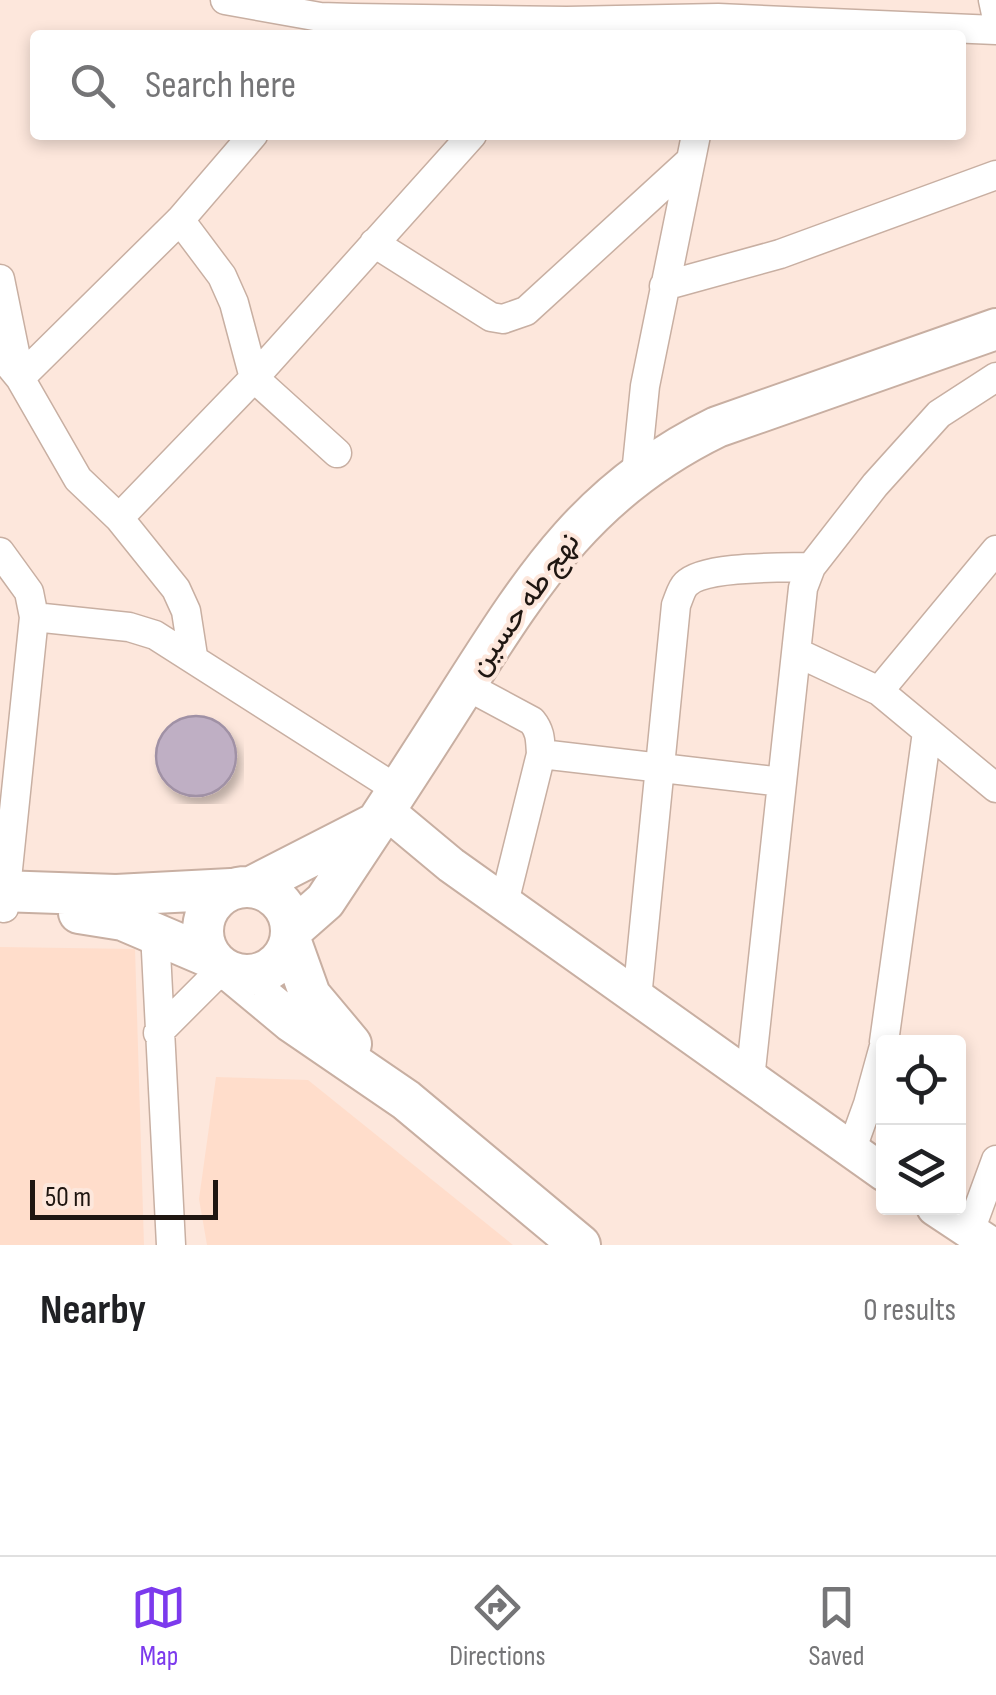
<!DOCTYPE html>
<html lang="en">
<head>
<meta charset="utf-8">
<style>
	body { margin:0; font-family:"Sofia Sans Condensed",Vazirmatn,sans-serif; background:#f2f2f2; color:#202124 }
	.controls { position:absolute; right:30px; bottom:30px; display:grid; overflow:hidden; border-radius:10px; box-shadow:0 5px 15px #0003 }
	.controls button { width:90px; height:90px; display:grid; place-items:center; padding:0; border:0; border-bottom:2px solid #e0e0e0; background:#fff; color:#202124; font:50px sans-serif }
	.scale { position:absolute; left:30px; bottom:25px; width:188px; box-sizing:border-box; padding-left:10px; border:5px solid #1f1611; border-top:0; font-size:28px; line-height:35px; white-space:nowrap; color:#1f1611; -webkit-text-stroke:8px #fde7dc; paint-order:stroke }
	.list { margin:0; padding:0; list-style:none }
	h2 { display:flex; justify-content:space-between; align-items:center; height:130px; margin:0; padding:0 40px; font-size:42px }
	h2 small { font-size:32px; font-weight:400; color:#757577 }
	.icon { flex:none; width:55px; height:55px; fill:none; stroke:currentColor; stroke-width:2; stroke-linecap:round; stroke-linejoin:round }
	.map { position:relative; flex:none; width:996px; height:1245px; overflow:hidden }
	.search { position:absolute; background:#fff; box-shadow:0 5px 15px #0003; left:30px; right:30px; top:30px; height:110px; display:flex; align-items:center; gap:25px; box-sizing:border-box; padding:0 35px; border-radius:10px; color:#757577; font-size:38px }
	.sheet { height:310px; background:#fff }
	nav { display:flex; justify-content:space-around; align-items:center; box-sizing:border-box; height:140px; border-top:2px solid #e0e0e0; background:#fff; font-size:28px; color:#757577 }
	nav a { display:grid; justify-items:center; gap:5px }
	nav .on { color:#7c3aed }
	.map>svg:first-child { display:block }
</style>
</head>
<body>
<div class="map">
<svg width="996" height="1245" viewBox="0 0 996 1245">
	<defs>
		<filter id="shadow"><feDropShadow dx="4.5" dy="8" stdDeviation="5" flood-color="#0004"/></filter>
	</defs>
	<rect width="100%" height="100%" fill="#fde7dc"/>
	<path fill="#ffddcb" d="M 0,947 L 135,949 L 144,1245 L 0,1245 Z
		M 216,1077 L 308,1080 L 513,1245 L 207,1245 L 199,1199 Z"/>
	<path fill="#bfafc4" stroke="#a091a5" stroke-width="2.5" filter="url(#shadow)" d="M156 756a40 40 0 1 1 80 0a40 40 0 1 1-80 0Z"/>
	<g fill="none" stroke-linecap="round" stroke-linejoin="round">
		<g stroke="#c8afa2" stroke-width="31">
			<path id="minor" d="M 225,0 L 320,17 L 353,18 L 567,21 L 718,18 L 996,30
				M 993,0 L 996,14
				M 180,220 L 222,276 L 234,303 L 254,378 L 337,453
				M 374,243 L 491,317 L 503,319 L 526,311 L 691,160
				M 0,279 L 19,372
				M 664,286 L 780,254 L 996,175
				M 0,354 L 20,378 L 78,479 L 119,518 L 176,589 L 186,611 L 193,656
				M 20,378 L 180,220 L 253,135
				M 636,474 L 645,386 L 696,135
				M 119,518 L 254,378 L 472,135
				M 0,552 L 29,592 L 34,617 L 4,908
				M 34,617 L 129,627 L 155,635 L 398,790
				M 798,653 L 879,691 L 996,788
				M 465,685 L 532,721 C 541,732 540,741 541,754 L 504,903
				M 879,691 L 996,550
				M 541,754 L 782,782
				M 155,932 L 171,1245
				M 637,998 L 676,605 C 679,598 681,589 686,584 C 704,565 785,568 811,567
				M 158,1033 L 223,968
				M 884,1042 L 927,732
				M 750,1079 L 803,588 L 811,567 L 875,485 L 939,414 L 996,377
				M 851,1151 L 868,1104 L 884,1046
				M 970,1231 L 996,1160"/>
		</g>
		<g stroke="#c8afa2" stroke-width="39">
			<path id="tertiary" d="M 385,810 L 451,865 L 884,1173
				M 935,1208 L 991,1245"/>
		</g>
		<g stroke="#c8afa2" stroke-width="44">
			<path id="secondary" d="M 253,886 L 374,824
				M203 931a44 44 0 1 1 88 0a44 44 0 1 1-88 0Z
				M 0,891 L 116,895 L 231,889
				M 79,913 L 123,920 L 212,958
				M 292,930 L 325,901 C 369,835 412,769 454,703 C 530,584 585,491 717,427 L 996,329
				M 291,942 L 310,995 L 351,1044
				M 233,973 L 292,1022 L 406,1100 L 580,1245"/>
		</g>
		<use href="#minor" stroke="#fff" stroke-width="28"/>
		<use href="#tertiary" stroke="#fff" stroke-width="35"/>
		<use href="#secondary" stroke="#fff" stroke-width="40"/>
	</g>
	<g text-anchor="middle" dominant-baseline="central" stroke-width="8" stroke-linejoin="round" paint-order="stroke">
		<g font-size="30" fill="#1f1611" stroke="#fde7dc">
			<text transform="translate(524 604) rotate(-54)">نهج طه حسين</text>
		</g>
	</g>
</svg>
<div class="controls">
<button><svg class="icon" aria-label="locate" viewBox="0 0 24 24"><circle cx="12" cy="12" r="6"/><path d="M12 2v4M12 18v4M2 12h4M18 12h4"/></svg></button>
<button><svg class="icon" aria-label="layers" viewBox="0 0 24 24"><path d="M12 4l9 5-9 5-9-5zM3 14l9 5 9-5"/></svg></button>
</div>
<div class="scale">50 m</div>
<div class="search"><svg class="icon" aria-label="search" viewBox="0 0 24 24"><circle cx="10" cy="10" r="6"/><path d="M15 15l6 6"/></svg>Search here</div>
</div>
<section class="sheet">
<h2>Nearby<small>0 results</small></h2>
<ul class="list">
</ul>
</section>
<nav>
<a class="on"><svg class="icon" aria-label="map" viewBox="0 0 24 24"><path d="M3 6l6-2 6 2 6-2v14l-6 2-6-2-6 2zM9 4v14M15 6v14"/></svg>Map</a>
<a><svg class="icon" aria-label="directions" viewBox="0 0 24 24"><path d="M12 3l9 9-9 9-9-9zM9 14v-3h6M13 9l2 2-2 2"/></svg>Directions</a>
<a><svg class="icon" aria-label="saved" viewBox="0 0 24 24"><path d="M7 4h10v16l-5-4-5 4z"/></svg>Saved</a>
</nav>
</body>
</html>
